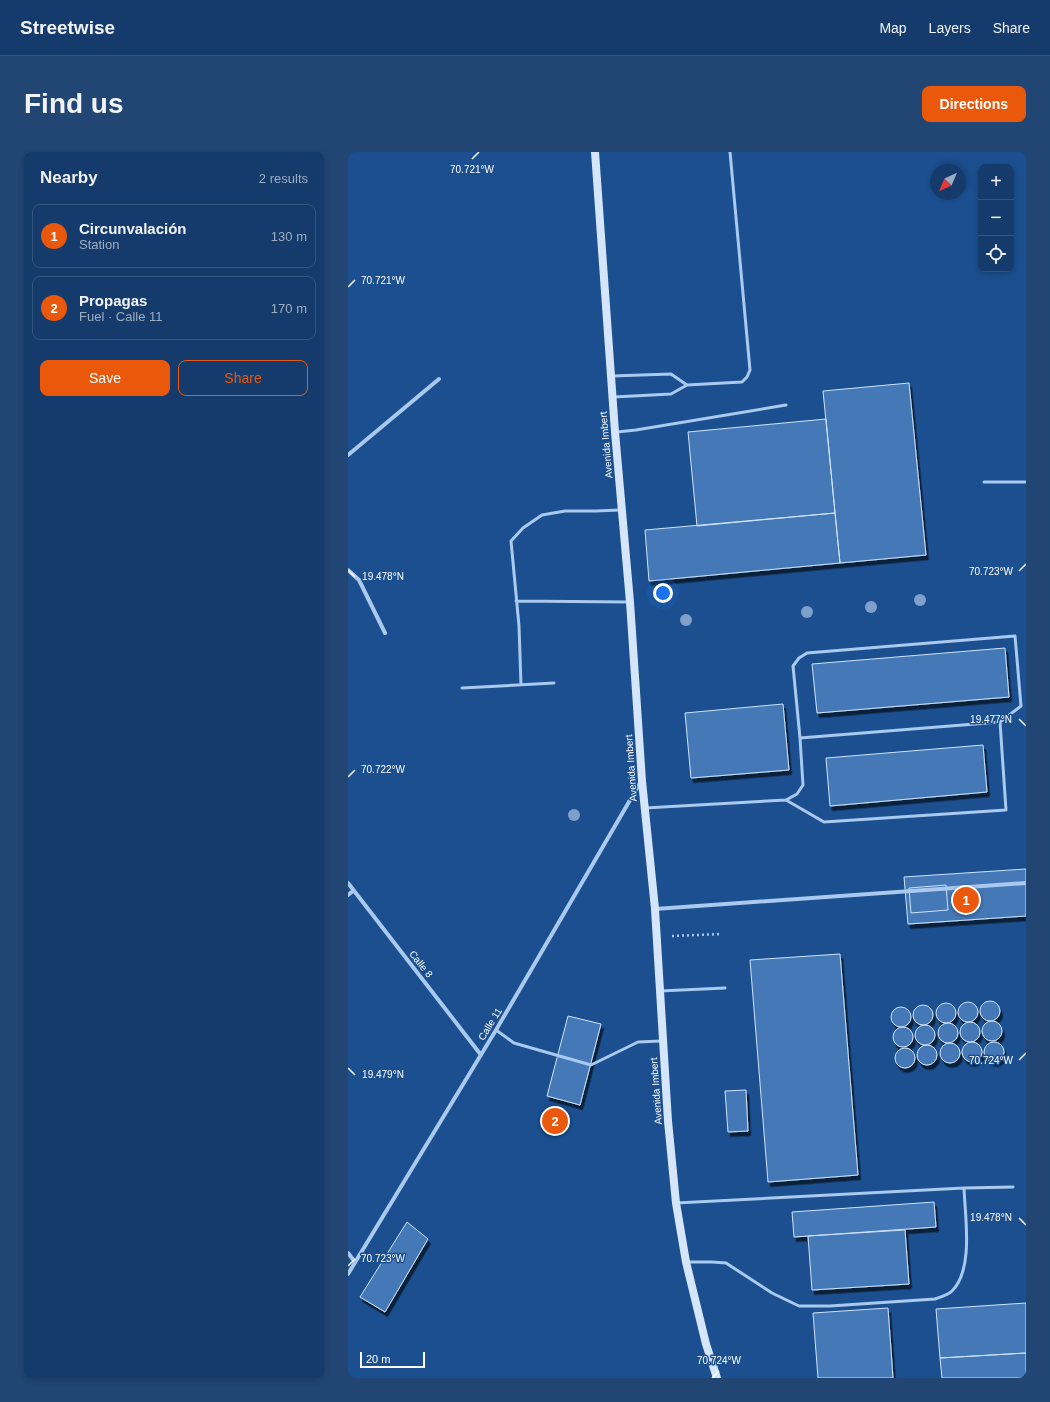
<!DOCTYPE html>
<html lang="en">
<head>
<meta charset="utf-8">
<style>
	body { margin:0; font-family:Helvetica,sans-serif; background:#214673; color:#f1f3f6 }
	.controls { position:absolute; right:12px; top:12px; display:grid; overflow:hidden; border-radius:8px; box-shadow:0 2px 6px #0003 }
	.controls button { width:36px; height:36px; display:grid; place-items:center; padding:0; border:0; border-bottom:1px solid #33557e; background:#143b6b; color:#f1f3f6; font:20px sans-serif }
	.compass { position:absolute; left:582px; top:12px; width:36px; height:36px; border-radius:50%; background:#143b6b; box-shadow:0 2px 6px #0003; rotate:224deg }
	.scale { position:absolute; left:12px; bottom:10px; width:65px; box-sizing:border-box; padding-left:4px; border:2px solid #fff; border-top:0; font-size:11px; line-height:14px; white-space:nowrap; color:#fff; -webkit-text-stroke:3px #1b4f8f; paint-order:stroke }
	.you { position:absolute; left:315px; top:441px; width:14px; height:14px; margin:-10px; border:3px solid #fff; border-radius:50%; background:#1a73e8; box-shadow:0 0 0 6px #1a73e833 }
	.badge { display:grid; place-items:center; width:26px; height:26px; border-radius:50%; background:#ea580c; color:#fff; font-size:13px; font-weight:700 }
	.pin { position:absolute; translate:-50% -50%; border:2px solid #fff; box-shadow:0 1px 4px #0006 }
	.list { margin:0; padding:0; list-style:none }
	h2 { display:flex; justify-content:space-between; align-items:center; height:52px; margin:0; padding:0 16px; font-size:17px }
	h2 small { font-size:13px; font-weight:400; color:#9dadc1 }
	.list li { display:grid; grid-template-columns:26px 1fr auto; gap:12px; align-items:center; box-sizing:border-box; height:64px; margin:0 8px 8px; padding:0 8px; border:1px solid #33557e; border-radius:8px }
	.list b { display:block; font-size:15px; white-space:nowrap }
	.list p { margin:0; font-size:13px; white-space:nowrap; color:#9dadc1 }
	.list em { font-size:13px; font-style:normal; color:#9dadc1 }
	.actions { display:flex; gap:8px; padding:12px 16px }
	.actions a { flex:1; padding:9px 0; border:1px solid #ea580c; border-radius:8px; text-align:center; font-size:14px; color:#ea580c }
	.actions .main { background:#ea580c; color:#fff }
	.icon { flex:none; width:22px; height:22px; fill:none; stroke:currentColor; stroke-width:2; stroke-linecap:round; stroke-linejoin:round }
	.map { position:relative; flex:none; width:678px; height:1226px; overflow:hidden; border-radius:8px }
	header { display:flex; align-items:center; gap:24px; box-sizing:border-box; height:56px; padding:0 20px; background:#143b6b; border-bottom:1px solid #33557e }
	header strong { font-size:19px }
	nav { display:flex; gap:22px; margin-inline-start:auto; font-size:14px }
	.intro { display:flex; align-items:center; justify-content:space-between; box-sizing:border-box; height:96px; padding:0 24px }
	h1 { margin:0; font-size:28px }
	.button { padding:10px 18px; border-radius:8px; background:#ea580c; color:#fff; font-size:14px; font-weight:700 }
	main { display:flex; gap:24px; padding:0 24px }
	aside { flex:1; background:#143b6b; border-radius:8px; box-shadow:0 2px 6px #0003 }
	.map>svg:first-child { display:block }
</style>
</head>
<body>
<header>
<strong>Streetwise</strong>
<nav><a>Map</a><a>Layers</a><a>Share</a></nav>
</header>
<div class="intro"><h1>Find us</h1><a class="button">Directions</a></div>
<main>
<aside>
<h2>Nearby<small>2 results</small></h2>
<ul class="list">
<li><span class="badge">1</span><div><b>Circunvalación</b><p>Station</p></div><em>130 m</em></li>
<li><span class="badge">2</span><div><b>Propagas</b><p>Fuel · Calle 11</p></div><em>170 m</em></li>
</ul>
<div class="actions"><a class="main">Save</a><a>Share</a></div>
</aside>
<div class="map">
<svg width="678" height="1226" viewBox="0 0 678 1226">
	<defs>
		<filter id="shadow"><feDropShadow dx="2.5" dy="4.5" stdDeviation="0" flood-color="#0009"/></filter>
	</defs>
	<rect width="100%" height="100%" fill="#1b4f8f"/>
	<path fill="#4478b7" stroke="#cfe3fa" filter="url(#shadow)" d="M 561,231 L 578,403 L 492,411 L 475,239 Z
		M 478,267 L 487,361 L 349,374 L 340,280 Z
		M 487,361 L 492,411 L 301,429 L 297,378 Z
		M 657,496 L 661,545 L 469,561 L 464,512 Z
		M 435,552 L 441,618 L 343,626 L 337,561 Z
		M 635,593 L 639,640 L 482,654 L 478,606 Z
		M 678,717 L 678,764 L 560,772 L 556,725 Z
		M 598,733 L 600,758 L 563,761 L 561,736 Z
		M 492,802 L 510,1023 L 420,1030 L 402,808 Z
		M632 859a10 10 0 1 1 20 0a10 10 0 1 1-20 0Z
		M610 860a10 10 0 1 1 20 0a10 10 0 1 1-20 0Z
		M588 861a10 10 0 1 1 20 0a10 10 0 1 1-20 0Z
		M565 863a10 10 0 1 1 20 0a10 10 0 1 1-20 0Z
		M543 865a10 10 0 1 1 20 0a10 10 0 1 1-20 0Z
		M 220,864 L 253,872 L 232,953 L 199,944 Z
		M634 879a10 10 0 1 1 20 0a10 10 0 1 1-20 0Z
		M612 880a10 10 0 1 1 20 0a10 10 0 1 1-20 0Z
		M590 881a10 10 0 1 1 20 0a10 10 0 1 1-20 0Z
		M567 883a10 10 0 1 1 20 0a10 10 0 1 1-20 0Z
		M545 885a10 10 0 1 1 20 0a10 10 0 1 1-20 0Z
		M636 900a10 10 0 1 1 20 0a10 10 0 1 1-20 0Z
		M614 900a10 10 0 1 1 20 0a10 10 0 1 1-20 0Z
		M592 901a10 10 0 1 1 20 0a10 10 0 1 1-20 0Z
		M569 903a10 10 0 1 1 20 0a10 10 0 1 1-20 0Z
		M547 906a10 10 0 1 1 20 0a10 10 0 1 1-20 0Z
		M 398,938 L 400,979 L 380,980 L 377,939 Z
		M 586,1050 L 588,1075 L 446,1085 L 444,1060 Z
		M 59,1070 L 80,1087 L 37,1160 L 12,1145 Z
		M 557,1078 L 561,1132 L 464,1138 L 460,1084 Z
		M 678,1151 L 678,1201 L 592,1206 L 588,1157 Z
		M 540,1156 L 545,1226 L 470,1226 L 465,1161 Z
		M 678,1201 L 678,1226 L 594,1226 L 592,1206 Z"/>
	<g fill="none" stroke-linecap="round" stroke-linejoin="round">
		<path stroke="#a9c9ee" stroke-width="2.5" stroke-dasharray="2 3" stroke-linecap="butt" d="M 324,784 L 374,782"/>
		<path stroke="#a9c9ee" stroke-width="3" d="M 264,224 L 323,222 L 339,233
			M 266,245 L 323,242 L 339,233 L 394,230 L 399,225 L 402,218 L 382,0
			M 269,280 L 288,278 L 438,253
			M 636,330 L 678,330
			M 168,449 L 280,450
			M 173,533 L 171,474 L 163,389 L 175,376 L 194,363 L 217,359 L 248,359 L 272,358
			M 114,536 L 206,531
			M 438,648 L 476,670 L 658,658 L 652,570 L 452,586
			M 297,656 L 438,648 L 449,642 L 455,633 L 452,586 L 445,514 L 451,506 L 459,501 L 667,484 L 673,554 L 652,570
			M 312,839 L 377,836
			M 148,878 L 166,891 L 243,913 L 290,890 L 313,889
			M 328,1051 L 616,1036 L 665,1035
			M 338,1110 L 364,1110 L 378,1111 L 424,1141 L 451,1154 L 482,1154 L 587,1147 C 592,1145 600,1143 604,1139 C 626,1117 617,1065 616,1036"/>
		<path stroke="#a9c9ee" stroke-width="4" d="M 0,303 L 91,227
			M 0,418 L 11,428 L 37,481
			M 0,731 L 133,903
			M 0,743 L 5,739
			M 307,757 L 678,731
			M 0,1101 L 7,1110
			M 0,1122 L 148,878 L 292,631"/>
		<path stroke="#d6e6fa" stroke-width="8" d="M 247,0 L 267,280 L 282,450 L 294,629 L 307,757 L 320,969 L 328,1051 L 338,1110 L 358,1192 L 369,1226"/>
	</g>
	<g fill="#7ea0ca">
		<circle cx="572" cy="448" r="6"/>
		<circle cx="523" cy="455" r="6"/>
		<circle cx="459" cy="460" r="6"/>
		<circle cx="338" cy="468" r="6"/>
		<circle cx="226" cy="663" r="6"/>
	</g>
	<path fill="none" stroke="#fff" stroke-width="1.5" d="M 124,7 L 131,0M 0,135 L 7,128M 0,418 L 7,425M 671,419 L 678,412M 671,567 L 678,574M 0,625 L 7,618M 671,908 L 678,901M 0,916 L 7,923M 671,1066 L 678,1073M 0,1114 L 7,1107M 364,1226 L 371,1219"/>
	<g text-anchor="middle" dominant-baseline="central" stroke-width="3" stroke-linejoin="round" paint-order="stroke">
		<g font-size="10" fill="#fff" stroke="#1b4f8f">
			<text transform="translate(258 293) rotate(-95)">Avenida Imbert</text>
			<text transform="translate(283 616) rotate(-94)">Avenida Imbert</text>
			<text transform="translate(73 812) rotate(52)">Calle 8</text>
			<text transform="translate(142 872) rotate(-59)">Calle 11</text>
			<text transform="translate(308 939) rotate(-94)">Avenida Imbert</text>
		</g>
	</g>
	<g font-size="10" text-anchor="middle" fill="#fff" stroke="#1b4f8f" stroke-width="3" stroke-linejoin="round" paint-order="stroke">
		<text x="124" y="21">70.721°W</text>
		<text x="35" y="132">70.721°W</text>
		<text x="643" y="423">70.723°W</text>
		<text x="35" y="428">19.478°N</text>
		<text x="643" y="571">19.477°N</text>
		<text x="35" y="621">70.722°W</text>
		<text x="643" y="912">70.724°W</text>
		<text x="35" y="926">19.479°N</text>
		<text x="643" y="1069">19.478°N</text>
		<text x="35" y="1110">70.723°W</text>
		<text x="371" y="1212">70.724°W</text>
	</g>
</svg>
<div class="controls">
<button>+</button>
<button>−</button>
<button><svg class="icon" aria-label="locate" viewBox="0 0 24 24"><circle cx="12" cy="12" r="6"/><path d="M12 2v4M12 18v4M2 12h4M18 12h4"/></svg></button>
</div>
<svg class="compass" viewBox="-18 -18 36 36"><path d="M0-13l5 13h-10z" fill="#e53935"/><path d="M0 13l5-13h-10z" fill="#9dadc1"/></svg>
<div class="scale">20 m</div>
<div class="you"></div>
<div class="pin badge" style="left:618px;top:748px">1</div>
<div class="pin badge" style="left:207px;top:969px">2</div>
</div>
</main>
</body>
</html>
